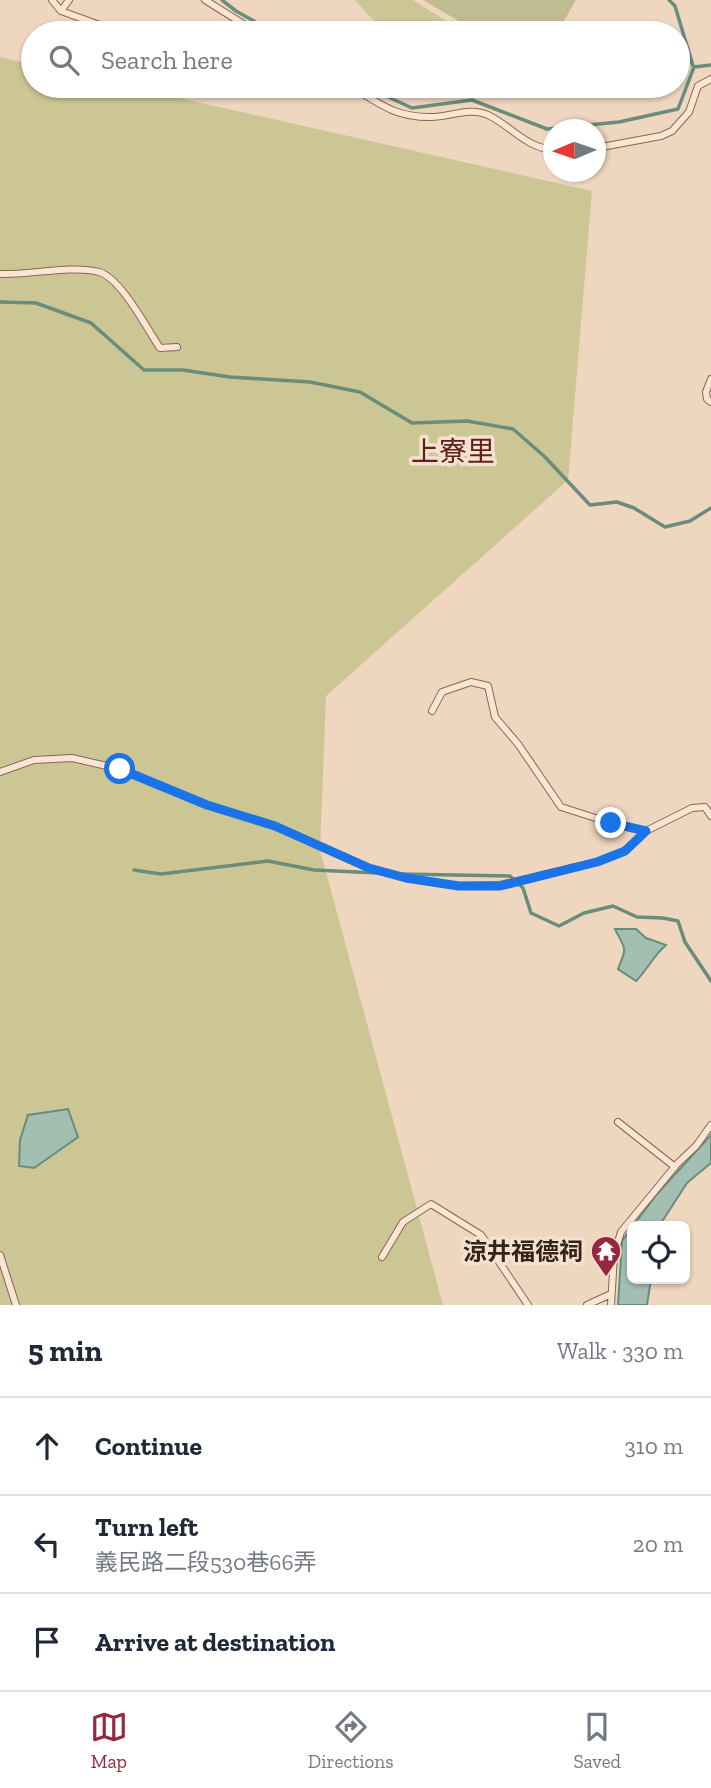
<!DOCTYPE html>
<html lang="en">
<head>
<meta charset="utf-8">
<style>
	body { margin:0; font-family:"Zilla Slab","Noto Sans TC",serif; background:#f6f6f7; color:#1f2937 }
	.controls { position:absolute; right:21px; bottom:21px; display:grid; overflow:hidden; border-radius:10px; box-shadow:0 2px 5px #0004 }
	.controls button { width:63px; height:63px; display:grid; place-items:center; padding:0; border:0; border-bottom:2px solid #e0e1e3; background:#fff; color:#1f2937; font:35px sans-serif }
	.compass { position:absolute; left:543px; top:119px; width:63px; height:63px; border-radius:50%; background:#fff; box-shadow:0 2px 5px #0004; rotate:268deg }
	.stop { position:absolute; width:21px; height:21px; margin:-16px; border:5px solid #1a73e8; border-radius:50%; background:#fff }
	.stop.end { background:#1a73e8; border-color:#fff; box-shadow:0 2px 7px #0008 }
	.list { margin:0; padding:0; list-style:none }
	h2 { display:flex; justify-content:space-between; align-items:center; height:91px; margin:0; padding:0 28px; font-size:30px }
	h2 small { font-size:23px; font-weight:400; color:#747a83 }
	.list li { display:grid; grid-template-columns:46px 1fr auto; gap:21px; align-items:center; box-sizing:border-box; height:98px; padding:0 28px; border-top:2px solid #e0e1e3 }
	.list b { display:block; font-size:26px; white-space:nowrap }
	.list p { margin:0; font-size:23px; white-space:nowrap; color:#747a83 }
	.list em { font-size:23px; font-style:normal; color:#747a83 }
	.icon { flex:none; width:38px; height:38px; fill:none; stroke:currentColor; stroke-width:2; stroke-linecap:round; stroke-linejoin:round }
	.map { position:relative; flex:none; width:711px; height:1305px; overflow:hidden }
	.search { position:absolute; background:#fff; box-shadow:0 2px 5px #0004; left:21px; right:21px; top:21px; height:77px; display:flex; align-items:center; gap:18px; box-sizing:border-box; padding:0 24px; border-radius:38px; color:#747a83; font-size:26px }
	.sheet { height:385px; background:#fff }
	nav { display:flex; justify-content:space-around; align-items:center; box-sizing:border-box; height:98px; border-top:2px solid #e0e1e3; background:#fff; font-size:19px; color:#747a83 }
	nav a { display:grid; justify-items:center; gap:4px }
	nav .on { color:#95273e }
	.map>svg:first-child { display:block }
</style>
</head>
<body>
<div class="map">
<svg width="711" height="1305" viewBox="0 0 711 1305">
	<rect width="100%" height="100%" fill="#eed6bf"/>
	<path fill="#cbc693" d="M 355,0 L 413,0 L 465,33 L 385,33 Z
		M 0,57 L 33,65 L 33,86 L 126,86 L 592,191 L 568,480 L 326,696 L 320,850 L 443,1305 L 0,1305 Z"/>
	<path fill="#c0bc92" d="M 423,0 L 576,0 L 557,33 L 479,33 Z"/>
	<path fill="#a2bfb1" stroke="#698d7d" stroke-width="2" d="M 615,929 L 636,929 L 646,938 L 666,945 C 653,956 648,969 636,981 L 618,969 C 628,945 625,950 615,929 Z
		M 68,1109 L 78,1137 L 34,1168 L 19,1166 L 20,1140 L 28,1115 Z
		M 711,1135 L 711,1163 L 687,1183 L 663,1220 L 662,1226 L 633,1226 L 657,1194 Z
		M 632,1227 L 632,1279 L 651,1279 L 647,1305 L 618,1305 L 622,1241 Z"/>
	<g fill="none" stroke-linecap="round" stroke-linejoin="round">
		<path stroke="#698d7d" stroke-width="3.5" d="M 222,0 L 236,11 L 275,33
			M 669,0 L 675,6 L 693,66
			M 364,86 L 412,108 L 472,100 L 547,129 L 619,122 L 678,109 L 694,67 L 711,65
			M 0,302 L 36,303 L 91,323 L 144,370 L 183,370 L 230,377 L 310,382 L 360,392 L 412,423 L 467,421 L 513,429 L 544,456 L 590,505 L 617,502 L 634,508 L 665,527 L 690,521 L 711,508
			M 134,870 L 161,874 L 268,861 L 314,870 L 378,873
			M 400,874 L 510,876 L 523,888 L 531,913 L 559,926 L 584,913 L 613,906 L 637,917 L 663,918 L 678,921 L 685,942 L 711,981"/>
		<g stroke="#866757" stroke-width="8">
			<path id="lane" d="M 52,0 L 61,11 L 122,33
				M 205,0 L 258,33
				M 61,11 L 69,0
				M 350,86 C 379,103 394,117 429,117 C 448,118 469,106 488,115 C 511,126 526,148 554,150
				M 596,148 L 661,136 L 672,131 L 689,112 L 698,86 L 711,79
				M 0,274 C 29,275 72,265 99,272 C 121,278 147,329 160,348 L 177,347
				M 711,379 L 706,392 L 707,399 L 711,402
				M 432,711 L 442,692 L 471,682 L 488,686 L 495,717 L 518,744 L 561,807 L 611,823 L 646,831 L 692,808 L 705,807 L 711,816
				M 0,772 L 34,760 L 72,758 L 120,769 L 207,805 L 275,826 L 369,868 L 406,878 L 459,886 L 500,885 L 597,862 L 625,851 L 646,831
				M 618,1122 L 675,1167
				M 0,1255 L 16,1305
				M 382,1257 L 403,1222 L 431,1204 L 481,1235 L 528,1305
				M 587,1305 L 611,1294
				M 611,1305 L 614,1255 L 621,1232 L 677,1164 L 696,1146 L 711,1125"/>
		</g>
		<use href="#lane" stroke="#f9e5d1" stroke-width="6"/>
	</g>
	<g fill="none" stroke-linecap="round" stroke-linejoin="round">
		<path stroke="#1a73e8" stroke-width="9" d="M 120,769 L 207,805 L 275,826 L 369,868 L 406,878 L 459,886 L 500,886 L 597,862 L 625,851 L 646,831 L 611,823"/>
	</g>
	<defs>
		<g id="temple-pin" transform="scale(1.575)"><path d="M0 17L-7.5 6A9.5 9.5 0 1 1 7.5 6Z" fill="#95273e" stroke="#f5e2ce"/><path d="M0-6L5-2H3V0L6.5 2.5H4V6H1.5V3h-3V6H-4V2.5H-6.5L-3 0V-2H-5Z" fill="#fff"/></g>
	</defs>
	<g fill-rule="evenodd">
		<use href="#temple-pin" x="606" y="1251"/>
	</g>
	<g text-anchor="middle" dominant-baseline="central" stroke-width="7" stroke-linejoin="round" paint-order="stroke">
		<g font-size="24" font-weight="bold" fill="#35231c" stroke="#f5e2ce" text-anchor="end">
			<text x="583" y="1251">涼井福德祠</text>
		</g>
		<g font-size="28" fill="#621c1b" stroke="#f5e2ce">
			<text x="453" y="451">上寮里</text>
		</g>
	</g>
</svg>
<div class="controls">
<button><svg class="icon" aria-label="locate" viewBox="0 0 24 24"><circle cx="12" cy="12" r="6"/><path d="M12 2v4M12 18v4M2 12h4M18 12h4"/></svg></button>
</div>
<svg class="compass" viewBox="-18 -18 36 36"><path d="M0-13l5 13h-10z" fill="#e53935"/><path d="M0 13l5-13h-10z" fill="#747a83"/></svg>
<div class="stop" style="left:120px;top:769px"></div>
<div class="stop end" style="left:611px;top:823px"></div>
<div class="search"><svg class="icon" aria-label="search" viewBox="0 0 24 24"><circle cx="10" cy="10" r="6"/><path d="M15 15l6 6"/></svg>Search here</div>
</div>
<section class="sheet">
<h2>5 min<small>Walk · 330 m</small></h2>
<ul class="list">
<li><svg class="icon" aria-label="ahead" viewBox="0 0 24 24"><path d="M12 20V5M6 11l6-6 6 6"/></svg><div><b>Continue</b></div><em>310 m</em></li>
<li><svg class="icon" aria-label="left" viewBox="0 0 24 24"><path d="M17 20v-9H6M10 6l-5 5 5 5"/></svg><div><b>Turn left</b><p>義民路二段530巷66弄</p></div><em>20 m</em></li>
<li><svg class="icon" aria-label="arrive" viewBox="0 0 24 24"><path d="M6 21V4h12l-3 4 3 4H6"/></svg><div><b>Arrive at destination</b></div></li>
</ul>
</section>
<nav>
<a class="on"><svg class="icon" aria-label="map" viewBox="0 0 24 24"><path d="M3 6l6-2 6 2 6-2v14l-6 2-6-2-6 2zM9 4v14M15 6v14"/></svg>Map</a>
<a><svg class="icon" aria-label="directions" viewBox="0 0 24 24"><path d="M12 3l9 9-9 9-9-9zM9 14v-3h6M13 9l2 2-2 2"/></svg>Directions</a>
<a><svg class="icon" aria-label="saved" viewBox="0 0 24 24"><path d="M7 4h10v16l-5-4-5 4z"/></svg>Saved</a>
</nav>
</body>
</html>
